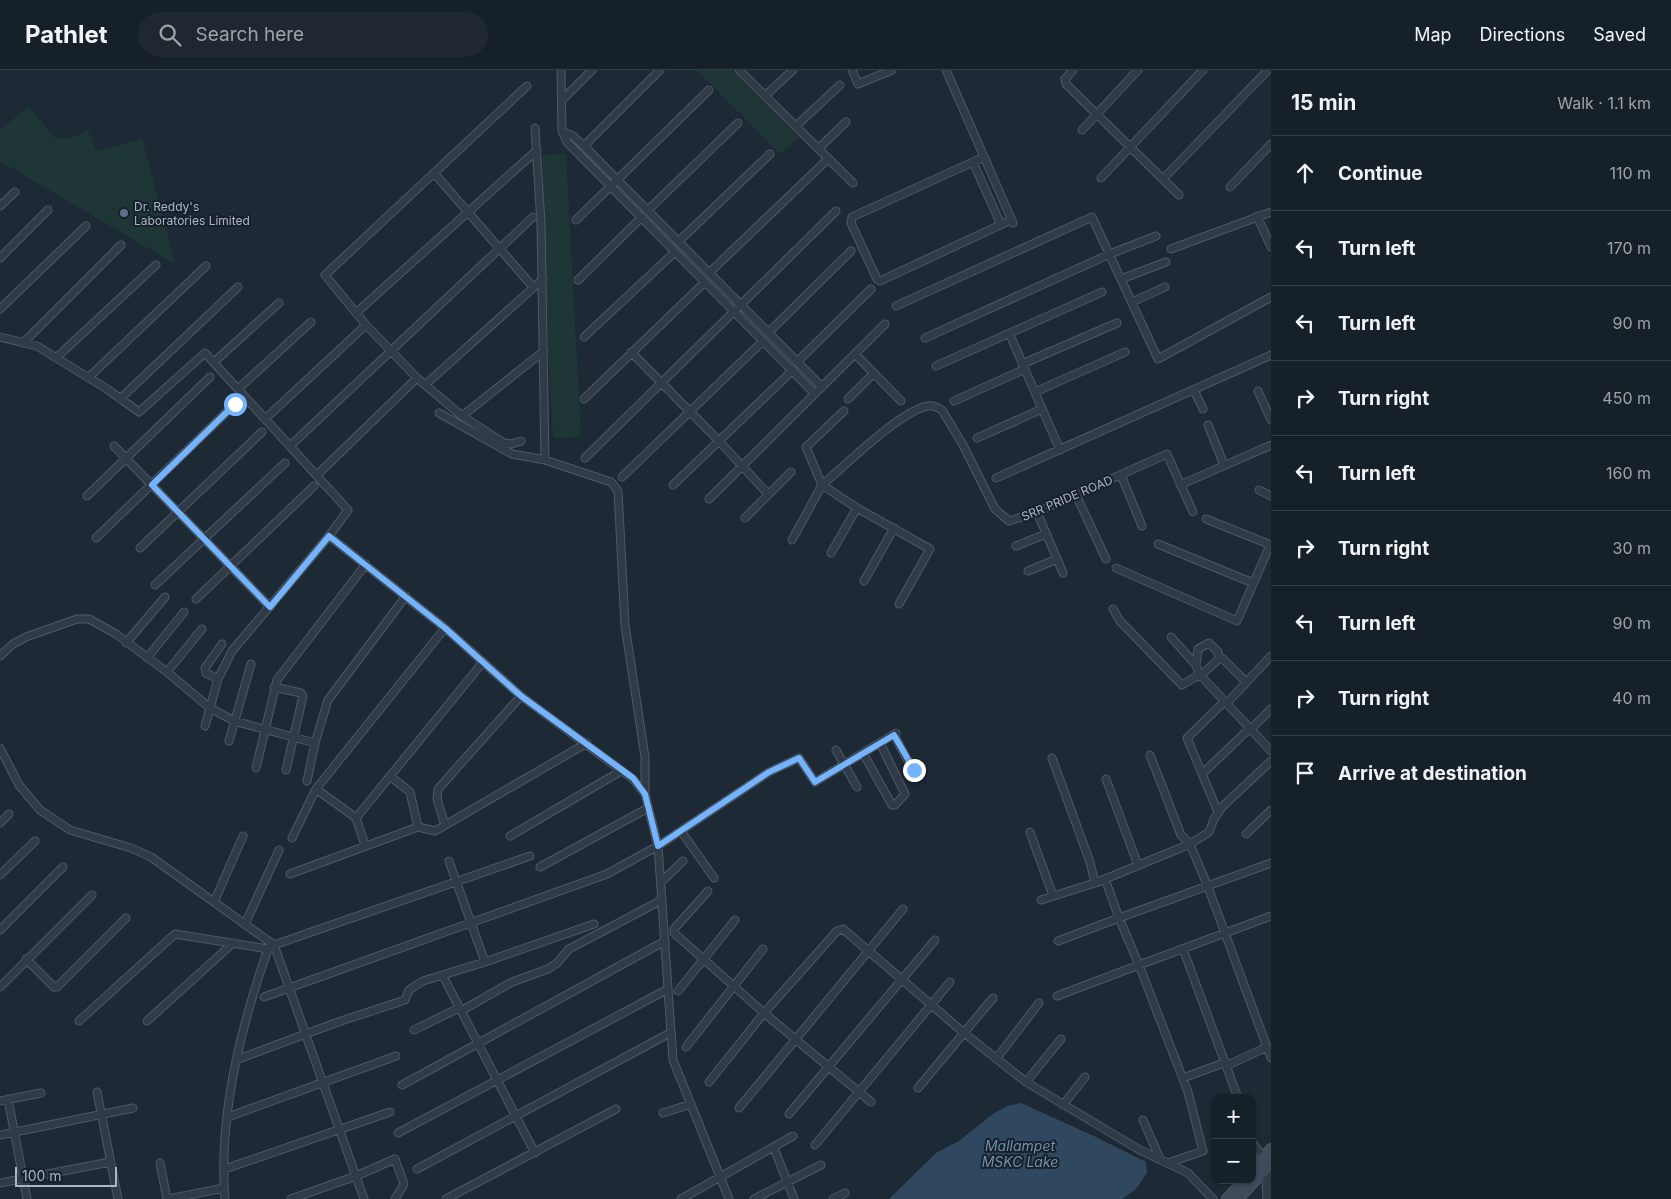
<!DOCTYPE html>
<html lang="en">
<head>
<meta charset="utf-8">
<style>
	body { margin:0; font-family:Inter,sans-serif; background:#1f2830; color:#f1f3f6 }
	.controls { position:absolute; right:15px; bottom:15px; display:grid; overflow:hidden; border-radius:10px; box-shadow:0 1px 4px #0004 }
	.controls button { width:45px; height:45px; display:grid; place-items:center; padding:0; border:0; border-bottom:1px solid #353e45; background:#162028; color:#f1f3f6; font:25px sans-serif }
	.scale { position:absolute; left:15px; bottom:12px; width:102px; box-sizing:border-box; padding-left:5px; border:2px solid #aab6c4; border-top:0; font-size:14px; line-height:18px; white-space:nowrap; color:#aab6c4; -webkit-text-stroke:4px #17202b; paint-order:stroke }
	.stop { position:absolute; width:15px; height:15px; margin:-11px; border:4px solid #74b4ff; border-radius:50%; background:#fff }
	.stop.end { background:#74b4ff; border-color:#fff; box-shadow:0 1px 5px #0008 }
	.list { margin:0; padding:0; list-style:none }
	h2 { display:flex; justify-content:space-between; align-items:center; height:65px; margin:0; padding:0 20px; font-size:21px }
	h2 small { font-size:16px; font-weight:400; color:#9ea3a8 }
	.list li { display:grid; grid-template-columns:32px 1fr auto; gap:15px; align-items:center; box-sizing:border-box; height:75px; padding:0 20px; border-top:1px solid #353e45 }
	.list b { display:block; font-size:19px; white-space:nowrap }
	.list em { font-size:16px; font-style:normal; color:#9ea3a8 }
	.icon { flex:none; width:28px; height:28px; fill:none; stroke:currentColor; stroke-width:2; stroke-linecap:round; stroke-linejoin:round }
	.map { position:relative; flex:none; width:1271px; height:1129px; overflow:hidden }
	header { display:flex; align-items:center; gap:30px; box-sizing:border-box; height:70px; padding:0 25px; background:#162028; border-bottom:1px solid #353e45 }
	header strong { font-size:24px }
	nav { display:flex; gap:28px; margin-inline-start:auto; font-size:18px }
	.search { width:350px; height:45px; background:#1f2830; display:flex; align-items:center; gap:12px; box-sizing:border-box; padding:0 18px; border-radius:28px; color:#9ea3a8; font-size:19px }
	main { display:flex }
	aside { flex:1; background:#162028 }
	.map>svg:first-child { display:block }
</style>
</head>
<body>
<header>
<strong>Pathlet</strong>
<div class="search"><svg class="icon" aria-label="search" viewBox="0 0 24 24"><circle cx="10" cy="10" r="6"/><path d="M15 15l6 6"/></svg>Search here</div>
<nav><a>Map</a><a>Directions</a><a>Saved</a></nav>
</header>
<main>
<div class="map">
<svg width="1271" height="1129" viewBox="0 0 1271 1129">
	<rect width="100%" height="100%" fill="#1d2a36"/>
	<path fill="#1f3637" d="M 697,0 L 732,0 L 798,67 L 781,84 Z
		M 29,37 L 54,67 L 67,69 L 88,61 L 96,82 L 142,68 L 175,194 L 0,91 L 0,59 Z
		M 566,84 L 581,367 L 553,368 L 548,275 L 542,85 Z"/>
	<path fill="#2f475f" d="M 1021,1033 L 1096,1067 L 1146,1092 L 1147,1103 L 1136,1119 L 1122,1129 L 889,1129 L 936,1083 L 959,1071 L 993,1044 L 1007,1036 Z"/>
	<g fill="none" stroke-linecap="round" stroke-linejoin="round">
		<g stroke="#4e5965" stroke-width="9">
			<path id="minor" d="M 561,0 L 562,61 L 567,72 L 815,324
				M 739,0 L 853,113
				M 852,0 L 858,14 L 892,0
				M 946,0 L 1013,153
				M 1073,0 L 1065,9 L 1066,14 L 1179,125
				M 766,25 L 793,0
				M 562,30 L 592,0
				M 796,56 L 840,15
				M 535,58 L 541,154 L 545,390
				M 1082,60 L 1138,0
				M 562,61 L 573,66 L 584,76 L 822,317
				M 584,76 L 660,0
				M 819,78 L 846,52
				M 984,87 L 852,147 L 851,153 L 877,209 L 880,211 L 1011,150
				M 973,92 L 1001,155
				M 434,103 L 533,217
				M 1101,108 L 1203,0
				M 1163,109 L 1268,0
				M 1230,117 L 1271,74
				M 0,136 L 15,122
				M 647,141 L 738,53
				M 1257,146 L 1271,177
				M 576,150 L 709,20
				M 678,172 L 770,84
				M 1171,179 L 1271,142
				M 0,188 L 48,140
				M 709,203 L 828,89
				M 1121,209 L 1166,192
				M 578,210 L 642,147
				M 1132,232 L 1165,217
				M 896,236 L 1092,147 L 1158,289 L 1271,227
				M 0,239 L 86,156
				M 356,243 L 537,80
				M 366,255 L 417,308 L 462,346 L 504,373 L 512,374 L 521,371
				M 768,263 L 851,181
				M 1010,265 L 1060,380
				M 0,267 L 37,276 L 107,319 L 139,342 L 205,283 L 348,440 L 329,466
				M 584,267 L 675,182
				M 925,268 L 1110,184 L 1156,166
				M 23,273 L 121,175
				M 631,282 L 718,370 L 768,424
				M 855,284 L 901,331
				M 56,288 L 156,195
				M 214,292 L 279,233
				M 797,292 L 871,219
				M 1022,294 L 1117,253
				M 936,296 L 1102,222
				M 88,308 L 206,196
				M 425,315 L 543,209
				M 238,319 L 311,252
				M 1194,320 L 1203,339
				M 1258,321 L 1271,350
				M 1035,322 L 1125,282
				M 120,329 L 238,217
				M 584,329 L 705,212
				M 848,329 L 874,303
				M 954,331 L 1025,299
				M 439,343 L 512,384 L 545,390 L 611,412 L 618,421 L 625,555 L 645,687 L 645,724
				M 462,346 L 544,281
				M 265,349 L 366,255 L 325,205 L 527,16
				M 1208,355 L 1224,395
				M 977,368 L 1042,339
				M 114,376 L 270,537
				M 290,376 L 533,147
				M 585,388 L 836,141
				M 317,405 L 417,308
				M 1121,405 L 1142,456
				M 622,407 L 763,271
				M 996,408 L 1271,285
				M 673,415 L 793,300
				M 1180,415 L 1271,375
				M 1259,420 L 1271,426
				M 1076,425 L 1106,489
				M 87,426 L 210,307
				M 709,429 L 885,254
				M 1037,442 L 1063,503
				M 745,448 L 791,402
				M 1206,449 L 1271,475
				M 96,468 L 235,334
				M 792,470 L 822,415 L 806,377 L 844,341
				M 1158,474 L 1253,513
				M 1016,476 L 1046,464
				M 140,478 L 262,362
				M 831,483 L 857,438
				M 1116,498 L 1237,551 L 1270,475
				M 1028,501 L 1057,489
				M 864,511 L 894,458
				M 155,515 L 285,393
				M 196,529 L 314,416
				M 899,534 L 930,479 L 857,438 L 822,415 C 845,396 901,340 928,336 C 933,335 937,337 942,340 L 963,375 L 995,439 L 1009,451 L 1037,442 L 1167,384 L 1193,442
				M 1113,539 L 1120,551 L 1182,615 L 1197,606 L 1202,607 L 1271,681
				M 1171,567 L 1196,595 L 1200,606 L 1219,589 L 1223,589 L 1246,612
				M 126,573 L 165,527
				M 0,586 L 13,574 L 26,567 L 77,549 L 89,549 L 116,564 L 167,602 L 210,638 L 234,651 L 315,673
				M 147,588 L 184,542
				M 1196,595 L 1198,579 L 1209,573 L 1218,582 L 1219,589
				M 167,602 L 202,559
				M 218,609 L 206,603 L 205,598 L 222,574
				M 274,617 L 301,623 L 303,626 L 286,700
				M 1227,633 L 1271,586
				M 205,656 L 218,609 L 232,581 L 329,466 L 445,558 L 521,626 L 633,709 L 645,724 L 658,776 L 673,990 L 729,1129
				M 1251,659 L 1271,639
				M 894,665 L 913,700
				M 229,671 L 251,594
				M 0,678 L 19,715 L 40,740 L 70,760 L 131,778 L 151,787 L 274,875 L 364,1129
				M 836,680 L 857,717
				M 863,683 L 892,735 L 895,735 L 905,724 L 880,673
				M 1150,685 L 1181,765 L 1190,774 L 1208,817 L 1271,988
				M 1052,688 L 1090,792 L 1095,813
				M 256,698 L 277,610 L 366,494
				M 1203,703 L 1250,658
				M 390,706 L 410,722 L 418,757
				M 1106,709 L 1138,795
				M 307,711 L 315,673 L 328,630 L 406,526
				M 316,719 L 356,748 L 365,775
				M 1218,742 L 1187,668 L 1225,631
				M 356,748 L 483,592
				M 0,753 L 9,744
				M 445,755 L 437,729 L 438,719 L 521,626
				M 681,761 L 714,808
				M 1030,762 L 1053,826
				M 1246,764 L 1271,740
				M 510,766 L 621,701
				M 292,768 L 316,719 L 445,558
				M 449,791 L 485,892
				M 540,797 L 648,738
				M 290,804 L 418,757 L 435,761 L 587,673
				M 0,805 L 35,771
				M 1105,809 L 1119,848 L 1271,793
				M 661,812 L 683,791
				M 708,821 L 674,859 L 674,863 L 764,943 L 871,1032
				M 1041,830 L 1098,812 L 1190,774 L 1209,762 L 1214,749 L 1222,737 L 1271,691
				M 214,832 L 243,766
				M 245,854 L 279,780
				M 0,860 L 63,797
				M 1058,871 L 1119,848 L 1139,895 L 1271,846
				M 1183,879 L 1238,1028
				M 26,889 L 54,917 L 57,917 L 126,848
				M 443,906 L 535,1083
				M 0,917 L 92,825
				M 678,921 L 735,850
				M 1057,926 L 1139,895 L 1188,1022 L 1203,1081 L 1168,1093
				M 264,927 L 607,804 L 658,776 L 769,702 L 799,688 L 815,712 L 896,663
				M 461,941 L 512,912 L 548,899 L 557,893 L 569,879 L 662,830
				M 79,951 L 175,864 L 268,879
				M 147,951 L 233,873
				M 414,960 L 459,938
				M 686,977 L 763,879
				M 996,989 L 1039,933
				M 236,990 L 338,952 L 405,930 L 409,920 L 423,911 L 485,892 L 594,854
				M 1228,995 L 1267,977
				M 1183,1008 L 1226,992
				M 709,1012 L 764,943 L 837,861 L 843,859 L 964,963 L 1026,1012 L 1138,1079 L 1188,1103 L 1213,1129
				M 1026,1012 L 1061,969
				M 402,1015 L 665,871
				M 918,1018 L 993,928
				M 97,1022 L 118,1129
				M 8,1029 L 27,1129
				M 0,1031 L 41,1023
				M 1063,1035 L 1085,1007
				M 739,1038 L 903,839
				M 663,1043 L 691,1034
				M 789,1044 L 935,870
				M 228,1047 L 396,986
				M 1143,1050 L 1160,1089
				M 398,1063 L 668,919
				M 0,1065 L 133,1038
				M 1252,1072 L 1264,1088
				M 815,1075 L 950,912
				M 774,1078 L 794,1129
				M 160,1093 L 167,1129
				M 225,1099 L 390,1042
				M 417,1099 L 670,963
				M 0,1113 L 110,1092
				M 169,1129 L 224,1118
				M 225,1129 C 218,1047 241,956 268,879 L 274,875 L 530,786
				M 291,1129 L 356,1106 L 395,1089 L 404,1114 L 395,1129
				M 446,1129 L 616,1039
				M 681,1129 L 793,1066
				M 754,1129 L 821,1095
				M 833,1129 L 845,1123"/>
		</g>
		<g stroke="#4e5965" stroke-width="11">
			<path id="tertiary" d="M 1266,1094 L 1268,1129"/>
		</g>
		<g stroke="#4e5965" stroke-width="12">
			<path id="secondary" d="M 1252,1101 L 1271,1079
				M 1227,1129 L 1244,1110
				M 1238,1129 L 1271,1093"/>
		</g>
		<use href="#minor" stroke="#313b47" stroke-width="7"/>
		<use href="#tertiary" stroke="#313b47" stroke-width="9"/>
		<use href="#secondary" stroke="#3e4b5a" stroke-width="10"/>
	</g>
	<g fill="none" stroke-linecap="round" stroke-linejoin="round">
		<path stroke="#74b4ff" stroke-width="6" d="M 235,334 L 152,415 L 270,537 L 329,466 L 445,558 L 521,626 L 633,708 L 645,724 L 658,776 L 769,702 L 799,688 L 815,712 L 894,665 L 914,700"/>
	</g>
	<circle fill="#5c6f8a" stroke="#17202b" stroke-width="2" cx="124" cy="143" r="5"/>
	<g text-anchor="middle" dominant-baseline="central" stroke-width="4" stroke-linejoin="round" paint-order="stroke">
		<g font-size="12" fill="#aab6c4" stroke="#17202b" text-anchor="start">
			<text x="134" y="136">Dr. Reddy's<tspan x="134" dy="14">Laboratories Limited</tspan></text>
		</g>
		<g font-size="12" fill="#aab6c4" stroke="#17202b">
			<text transform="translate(1067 428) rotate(-23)">SRR PRIDE ROAD</text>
		</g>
		<g font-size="14" font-style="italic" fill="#708faf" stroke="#17202b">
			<text x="1020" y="1075">Mallampet<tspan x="1020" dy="16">MSKC Lake</tspan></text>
		</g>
	</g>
</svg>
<div class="controls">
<button>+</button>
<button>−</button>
</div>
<div class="scale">100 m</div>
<div class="stop" style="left:235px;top:334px"></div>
<div class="stop end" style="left:914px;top:700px"></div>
</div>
<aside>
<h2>15 min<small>Walk · 1.1 km</small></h2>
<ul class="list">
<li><svg class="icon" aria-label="ahead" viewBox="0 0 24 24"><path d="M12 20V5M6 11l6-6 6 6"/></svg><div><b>Continue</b></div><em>110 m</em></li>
<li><svg class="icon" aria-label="left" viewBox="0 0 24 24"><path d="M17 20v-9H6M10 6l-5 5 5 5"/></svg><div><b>Turn left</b></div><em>170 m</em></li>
<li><svg class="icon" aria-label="left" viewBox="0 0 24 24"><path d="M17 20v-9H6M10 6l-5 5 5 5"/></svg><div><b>Turn left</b></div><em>90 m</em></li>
<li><svg class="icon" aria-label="right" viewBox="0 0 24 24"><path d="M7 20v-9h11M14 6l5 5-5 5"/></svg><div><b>Turn right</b></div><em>450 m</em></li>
<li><svg class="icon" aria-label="left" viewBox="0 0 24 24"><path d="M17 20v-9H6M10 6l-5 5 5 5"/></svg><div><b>Turn left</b></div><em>160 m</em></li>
<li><svg class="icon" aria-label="right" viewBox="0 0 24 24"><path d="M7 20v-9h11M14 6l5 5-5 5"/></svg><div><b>Turn right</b></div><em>30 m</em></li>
<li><svg class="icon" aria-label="left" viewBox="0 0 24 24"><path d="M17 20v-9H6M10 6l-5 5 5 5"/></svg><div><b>Turn left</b></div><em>90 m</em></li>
<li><svg class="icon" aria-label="right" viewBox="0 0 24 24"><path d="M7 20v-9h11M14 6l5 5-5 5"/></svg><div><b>Turn right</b></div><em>40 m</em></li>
<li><svg class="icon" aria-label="arrive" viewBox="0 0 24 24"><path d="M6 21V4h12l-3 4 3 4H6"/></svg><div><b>Arrive at destination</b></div></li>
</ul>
</aside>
</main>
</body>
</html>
